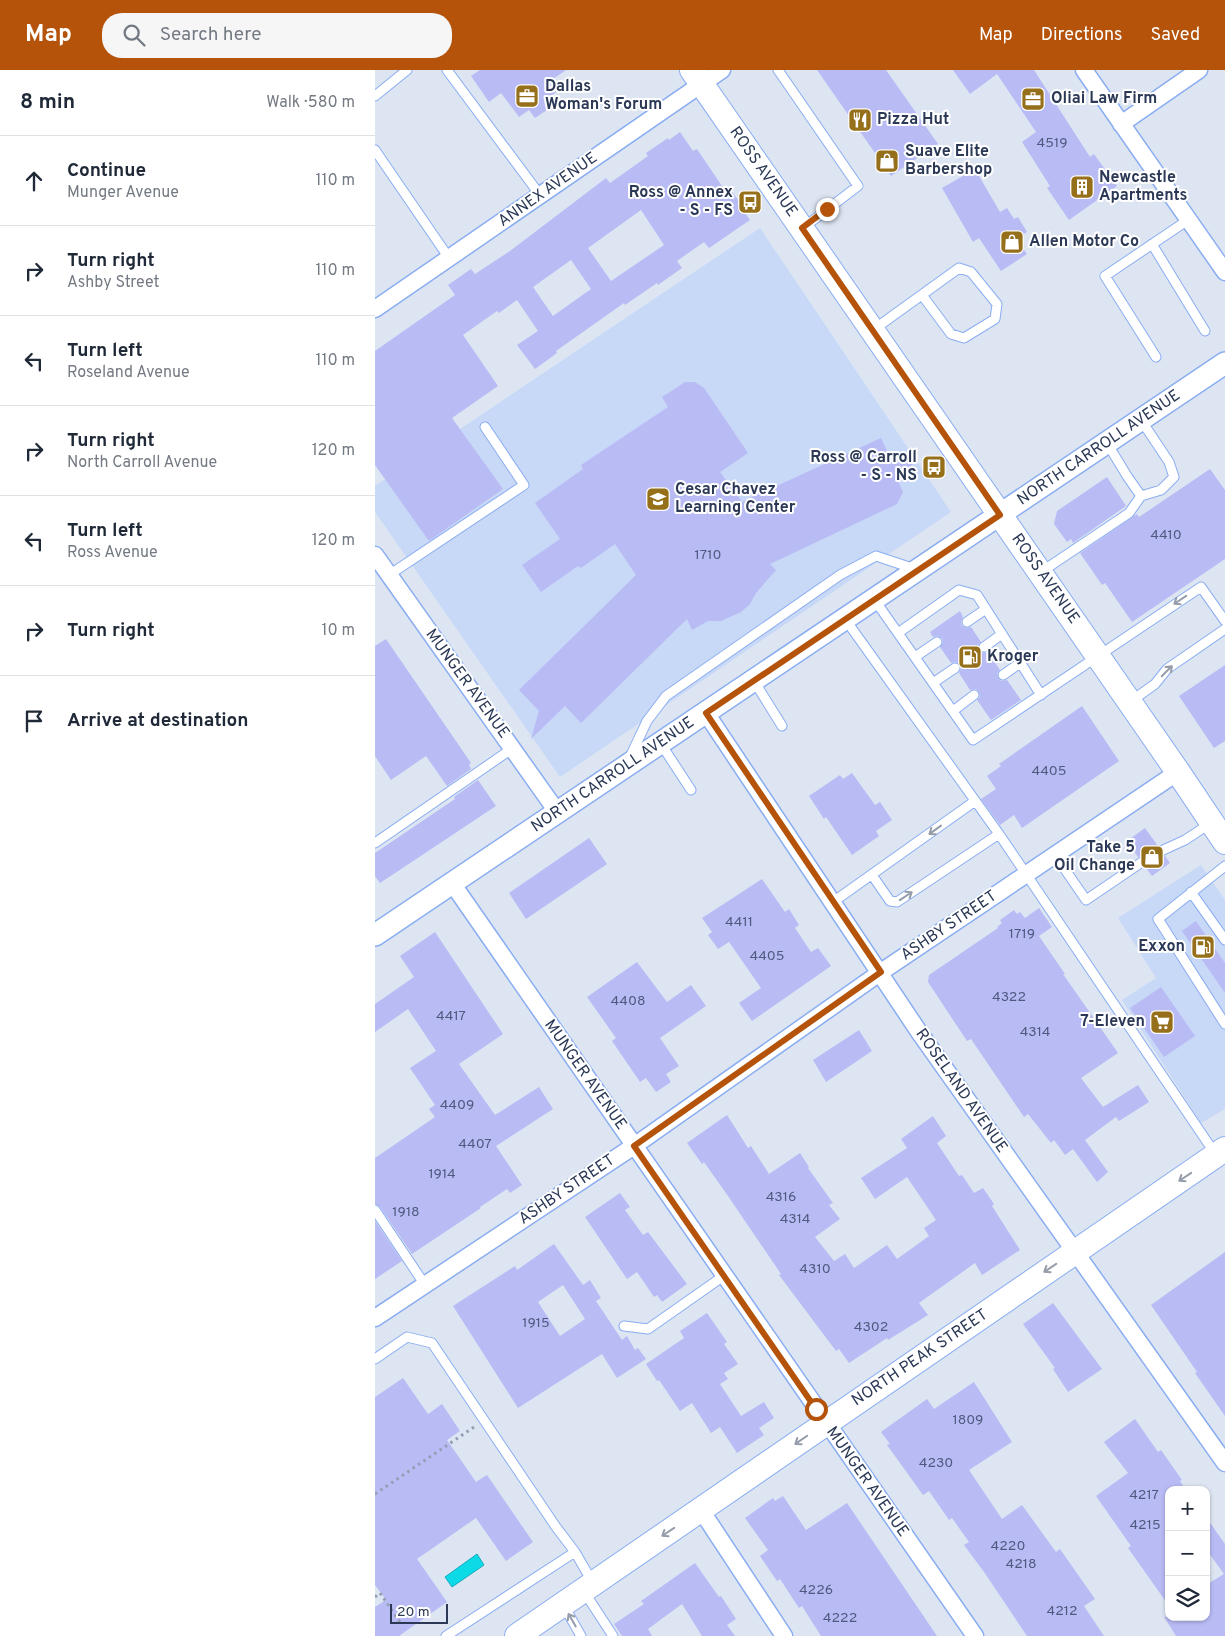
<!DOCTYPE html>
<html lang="en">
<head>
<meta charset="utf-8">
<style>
	body { margin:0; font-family:Overpass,sans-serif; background:#f6f6f7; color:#1f2937 }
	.controls { position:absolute; right:15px; bottom:15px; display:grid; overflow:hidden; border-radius:10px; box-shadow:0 1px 4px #0004 }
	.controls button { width:45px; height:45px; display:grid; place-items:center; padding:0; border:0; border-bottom:1px solid #e0e1e3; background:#fff; color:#1f2937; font:25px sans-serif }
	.scale { position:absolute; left:15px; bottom:12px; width:58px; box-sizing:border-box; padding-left:5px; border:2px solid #2b3956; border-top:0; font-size:14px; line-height:18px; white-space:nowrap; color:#2b3956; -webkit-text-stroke:4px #fff; paint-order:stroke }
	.stop { position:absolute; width:15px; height:15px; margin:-11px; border:4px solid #b45309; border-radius:50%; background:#fff }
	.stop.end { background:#b45309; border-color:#fff; box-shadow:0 1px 5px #0008 }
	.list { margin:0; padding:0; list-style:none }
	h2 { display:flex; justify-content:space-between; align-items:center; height:65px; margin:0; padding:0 20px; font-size:21px }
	h2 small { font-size:16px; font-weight:400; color:#747a83 }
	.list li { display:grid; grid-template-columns:32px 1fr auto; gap:15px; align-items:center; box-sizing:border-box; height:90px; padding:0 20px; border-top:1px solid #e0e1e3 }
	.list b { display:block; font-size:19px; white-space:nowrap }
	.list p { margin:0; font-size:16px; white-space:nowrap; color:#747a83 }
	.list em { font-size:16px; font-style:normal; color:#747a83 }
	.icon { flex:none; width:28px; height:28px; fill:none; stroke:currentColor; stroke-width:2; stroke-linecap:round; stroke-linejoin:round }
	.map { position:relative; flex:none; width:850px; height:1566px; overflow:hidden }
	header { display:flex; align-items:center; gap:30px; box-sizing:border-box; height:70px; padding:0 25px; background:#b45309; color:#fff }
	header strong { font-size:24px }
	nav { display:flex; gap:28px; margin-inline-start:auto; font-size:18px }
	.search { width:350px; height:45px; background:#f6f6f7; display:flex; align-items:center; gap:12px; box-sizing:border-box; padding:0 18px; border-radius:20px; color:#747a83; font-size:19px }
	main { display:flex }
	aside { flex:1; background:#fff }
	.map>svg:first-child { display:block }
</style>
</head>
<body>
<header>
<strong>Map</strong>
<div class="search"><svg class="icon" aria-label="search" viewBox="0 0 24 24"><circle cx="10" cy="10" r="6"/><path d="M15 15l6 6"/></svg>Search here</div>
<nav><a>Map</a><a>Directions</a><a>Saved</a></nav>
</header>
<main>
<aside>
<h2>8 min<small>Walk · 580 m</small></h2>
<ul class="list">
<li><svg class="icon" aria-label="ahead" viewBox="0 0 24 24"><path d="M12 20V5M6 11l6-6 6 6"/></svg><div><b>Continue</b><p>Munger Avenue</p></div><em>110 m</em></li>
<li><svg class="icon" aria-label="right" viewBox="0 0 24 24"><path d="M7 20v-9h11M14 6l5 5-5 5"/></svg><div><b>Turn right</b><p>Ashby Street</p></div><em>110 m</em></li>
<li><svg class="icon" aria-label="left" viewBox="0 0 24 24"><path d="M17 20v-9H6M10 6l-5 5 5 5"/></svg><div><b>Turn left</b><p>Roseland Avenue</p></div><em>110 m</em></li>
<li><svg class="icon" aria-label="right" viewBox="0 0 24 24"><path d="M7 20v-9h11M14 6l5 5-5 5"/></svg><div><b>Turn right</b><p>North Carroll Avenue</p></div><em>120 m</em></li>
<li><svg class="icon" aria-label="left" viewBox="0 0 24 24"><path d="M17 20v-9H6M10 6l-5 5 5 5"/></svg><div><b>Turn left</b><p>Ross Avenue</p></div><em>120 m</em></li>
<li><svg class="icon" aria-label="right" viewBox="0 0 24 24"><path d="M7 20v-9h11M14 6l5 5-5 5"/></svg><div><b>Turn right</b></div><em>10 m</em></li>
<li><svg class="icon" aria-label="arrive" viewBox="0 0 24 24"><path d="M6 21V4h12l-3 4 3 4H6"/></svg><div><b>Arrive at destination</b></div></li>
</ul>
</aside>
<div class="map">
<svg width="850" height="1566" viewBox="0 0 850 1566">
	<rect width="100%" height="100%" fill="#dde5f3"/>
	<path fill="#c8d8f7" d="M 385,158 L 576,442 L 185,707 L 0,442 L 0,416 Z
		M 826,795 L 850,830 L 850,1039 L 826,1053 L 747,930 L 781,908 L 743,848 Z"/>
	<path fill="#0ddae7" stroke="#16aabc" d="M 102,1484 L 109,1495 L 77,1517 L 70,1507 Z"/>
	<path fill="#b9bbf5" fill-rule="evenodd" d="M 105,0 L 191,0 L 178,9 L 185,19 L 172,29 L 178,36 L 160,48 L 154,40 L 144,47 L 126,23 L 114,32 L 96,6 Z
		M 442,0 L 511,0 L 563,74 L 516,106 Z
		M 578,0 L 659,0 L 715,87 L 719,84 L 742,116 L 694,150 L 672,118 L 675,116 L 647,72 L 661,62 L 622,4 L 595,24 Z
		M 305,62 L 318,81 L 322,79 L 349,119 L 353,116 L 369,138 L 367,139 L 375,150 L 334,178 L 329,172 L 302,191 L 307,198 L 283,215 L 282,213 L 250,235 L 249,233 L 181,281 L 182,283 L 160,299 L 142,275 L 163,261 L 142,230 L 124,243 L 122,241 L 88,265 L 123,316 L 77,348 L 128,419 L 54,471 L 0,395 L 0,281 L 80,225 L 73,215 L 96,199 L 100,204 L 135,181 L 231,108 L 235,113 L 273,86 L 271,83 L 293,68 L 294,70 ZM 266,140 L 289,175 L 236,211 L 213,178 ZM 196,190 L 216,219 L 178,246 L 158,217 Z
		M 600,99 L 625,142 L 632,138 L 639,149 L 643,147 L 652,162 L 641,169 L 652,184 L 626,201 L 604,168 L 598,172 L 567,118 Z
		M 310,312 L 320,312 L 329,318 L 373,383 L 345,402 L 367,432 L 506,368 L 518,394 L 542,390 L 522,409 L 528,422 L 522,434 L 395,494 L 401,500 L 381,523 L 375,534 L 366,542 L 346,551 L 333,551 L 317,560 L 312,549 L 206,653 L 190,636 L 156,669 L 164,641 L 144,620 L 261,505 L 240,474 L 206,498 L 203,496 L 166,522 L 147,495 L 185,469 L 160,433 L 208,399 L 206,395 L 293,337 L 287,327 Z
		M 835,399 L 850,420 L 850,489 L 757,552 L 730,513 L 727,515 L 705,483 L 762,444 L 764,447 Z
		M 732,407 L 751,436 L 698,473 L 696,469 L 692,472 L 679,454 L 682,441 Z
		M 585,541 L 588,547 L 586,552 L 587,556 L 592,558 L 596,557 L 606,572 L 603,575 L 604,580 L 607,583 L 613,582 L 625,600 L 622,603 L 623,608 L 626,611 L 632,610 L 646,630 L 616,650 L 602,630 L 605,627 L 604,622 L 601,619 L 595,620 L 584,603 L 586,598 L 585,594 L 580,592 L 576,593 L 565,577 L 568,572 L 567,568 L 562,566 L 558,567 L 555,562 Z
		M 11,569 L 96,693 L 94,695 L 96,699 L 72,716 L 51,686 L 16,710 L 0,686 L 0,576 Z
		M 850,595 L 850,671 L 839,678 L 804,626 Z
		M 707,636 L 744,691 L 647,758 L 639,745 L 625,755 L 606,729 L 621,719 L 612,706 L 626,696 L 624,694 Z
		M 477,703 L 500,735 L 505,732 L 517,750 L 501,761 L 504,766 L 477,785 L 451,747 L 449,749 L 434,726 L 465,705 L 468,709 Z
		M 103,710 L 121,736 L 5,813 L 0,806 L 0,783 L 80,729 L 79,727 Z
		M 770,758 L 783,776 L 780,780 L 781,784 L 785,787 L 790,786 L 795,793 L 777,806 L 770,797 L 773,792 L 772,788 L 767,786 L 763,787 L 752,771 Z
		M 214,768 L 232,794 L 151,849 L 134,823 Z
		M 387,809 L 410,842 L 414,839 L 424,855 L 420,858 L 436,882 L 443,878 L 456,896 L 377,951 L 364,933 L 386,918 L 354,872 L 343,879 L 333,865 L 337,862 L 327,848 Z
		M 664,838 L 677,857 L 664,866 L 690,904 L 688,904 L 743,983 L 706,1008 L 728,1037 L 763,1015 L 774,1032 L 744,1051 L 741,1047 L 710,1070 L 733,1102 L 722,1112 L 698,1079 L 690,1085 L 679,1070 L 676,1073 L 653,1044 L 649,1047 L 596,969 L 592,971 L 553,912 L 554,905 L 623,858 L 622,857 L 627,853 L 625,850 L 639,840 L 642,844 L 645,842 L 650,848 Z
		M 821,851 L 850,893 L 850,923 L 807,861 Z
		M 60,862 L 128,964 L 84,994 L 120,1045 L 164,1017 L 178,1039 L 121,1076 L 147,1115 L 135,1123 L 132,1119 L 105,1137 L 106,1138 L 37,1184 L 5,1137 L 0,1134 L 0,1088 L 60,1047 L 54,1039 L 60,1035 L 35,998 L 61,981 L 33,939 L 0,962 L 0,934 L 39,907 L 25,886 Z
		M 262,892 L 292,932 L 316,915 L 331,936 L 285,968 L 304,996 L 291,1004 L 296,1012 L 281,1022 L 271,1008 L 265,1012 L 237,971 L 241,968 L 212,927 Z
		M 786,917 L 820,966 L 789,987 L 755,938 Z
		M 484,960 L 497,981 L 451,1012 L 438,990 Z
		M 352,1045 L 373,1078 L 376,1076 L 394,1104 L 425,1083 L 434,1097 L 433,1098 L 458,1133 L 454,1135 L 465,1149 L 440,1167 L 459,1191 L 470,1184 L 479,1198 L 512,1175 L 522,1189 L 554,1166 L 549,1158 L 561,1150 L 532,1107 L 500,1129 L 486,1108 L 532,1078 L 526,1069 L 558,1046 L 571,1066 L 562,1073 L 584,1106 L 587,1105 L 599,1123 L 608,1118 L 619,1134 L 617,1136 L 645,1180 L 607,1205 L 600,1193 L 544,1233 L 553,1245 L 513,1270 L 512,1268 L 474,1293 L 464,1279 L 461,1281 L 404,1205 L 406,1204 L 353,1126 L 329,1092 L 327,1094 L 312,1073 Z
		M 245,1123 L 255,1137 L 250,1140 L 268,1165 L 273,1162 L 312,1214 L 287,1232 L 282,1225 L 279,1227 L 262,1202 L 252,1209 L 210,1147 Z
		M 0,1151 L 27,1191 L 0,1209 Z
		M 179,1174 L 208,1215 L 215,1210 L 226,1228 L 221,1231 L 247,1270 L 252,1266 L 260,1280 L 263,1278 L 271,1289 L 242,1308 L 227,1284 L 143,1338 L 78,1236 L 140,1196 L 142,1200 ZM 188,1215 L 210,1249 L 185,1266 L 163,1232 Z
		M 850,1182 L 850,1346 L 820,1303 L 822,1302 L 776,1235 Z
		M 678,1233 L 727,1299 L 693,1322 L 678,1299 L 680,1298 L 648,1254 Z
		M 332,1243 L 352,1272 L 349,1274 L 363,1294 L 349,1303 L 353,1309 L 345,1314 L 366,1346 L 389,1332 L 399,1348 L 384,1358 L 389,1365 L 362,1383 L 345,1357 L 336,1363 L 317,1333 L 305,1341 L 284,1310 L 282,1311 L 271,1294 L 309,1268 L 305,1261 Z
		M 28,1308 L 53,1344 L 67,1334 L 85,1361 L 72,1370 L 101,1412 L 112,1405 L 158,1472 L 131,1491 L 101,1448 L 42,1489 L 72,1532 L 24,1566 L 0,1566 L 0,1537 L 11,1530 L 0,1515 L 0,1327 Z
		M 599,1312 L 637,1372 L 594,1400 L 627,1449 L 647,1435 L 681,1482 L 685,1479 L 720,1529 L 709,1536 L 729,1566 L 652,1566 L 609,1502 L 589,1475 L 594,1472 L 577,1448 L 574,1450 L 554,1421 L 548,1425 L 512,1375 L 515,1374 L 506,1362 L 552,1329 L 559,1339 Z
		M 760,1349 L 783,1382 L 786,1380 L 807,1410 L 805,1411 L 811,1420 L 794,1420 L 794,1536 L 753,1478 L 756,1476 L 721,1426 L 753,1403 L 729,1372 Z
		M 408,1426 L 431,1460 L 472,1433 L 562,1566 L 446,1566 L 427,1536 L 424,1538 L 405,1509 L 402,1511 L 385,1486 L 393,1480 L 370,1448 L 398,1428 L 400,1431 Z
		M 831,1447 L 850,1474 L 850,1566 L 801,1566 L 789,1547 L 831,1547 L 831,1515 L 849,1504 L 831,1479 Z
		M 320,1493 L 344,1527 L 346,1526 L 361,1549 L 352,1555 L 360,1566 L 327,1566 L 307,1534 L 273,1559 L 277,1566 L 247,1566 L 239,1554 L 269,1534 L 266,1531 Z"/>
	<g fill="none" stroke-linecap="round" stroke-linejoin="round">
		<g stroke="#8aadf1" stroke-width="11">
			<path id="service" d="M 72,0 L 165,125
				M 403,0 L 483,116 L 428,158
				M 0,26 L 32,0
				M 0,80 L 74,188
				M 777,174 L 830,261
				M 498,260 L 584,198 L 596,202 L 622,234 L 620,249 L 589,268 L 576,264 L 547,225
				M 781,287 L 730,206 L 813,150
				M 732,373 L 752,406 L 766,426 L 786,420 L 799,407 L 794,392 L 766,350
				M 666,502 L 754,443 L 766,426
				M 14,505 L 149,415 L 110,357
				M 499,529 L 598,670 L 826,517 L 850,551
				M 470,549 L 624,764 L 841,1085
				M 592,552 L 611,539
				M 523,563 L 584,520 L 602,525 L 666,625
				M 609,577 L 627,564
				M 540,587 L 562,572
				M 628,605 L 645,593
				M 379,611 L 407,656
				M 558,613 L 580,598
				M 755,632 L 780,614 L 792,599 L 850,559
				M 578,641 L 599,625
				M 286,674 L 316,720
				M 255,687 L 272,651 L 291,626 L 465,505 L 501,486 L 540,499
				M 0,773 L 138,678
				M 786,781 L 810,770 L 836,753
				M 680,785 L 711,830 L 767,792
				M 850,796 L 783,849 L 850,954
				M 497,805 L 515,831 L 522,832 L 624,764
				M 816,822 L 850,870
				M 458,832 L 600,731
				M 0,1140 L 50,1215
				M 249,1256 L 273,1259 L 350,1205
				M 0,1289 L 32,1267 L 57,1273 L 181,1457 L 200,1482 L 218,1513
				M 208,1520 L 238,1566
				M 189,1536 L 206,1566
				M 71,1566 L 200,1482"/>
		</g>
		<g stroke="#8aadf1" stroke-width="19">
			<path id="minor" d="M 709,0 L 850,202
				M 746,54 L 824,0
				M 0,239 L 347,0
				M 0,485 L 183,743
				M 331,643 L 544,962 L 850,1393
				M 77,813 L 600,1566
				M 0,1248 L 259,1076 L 506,902 L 803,702
				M 326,1440 L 409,1566"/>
		</g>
		<g stroke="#8aadf1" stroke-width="24">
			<path id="tertiary" d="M 0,865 L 850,293"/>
		</g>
		<g stroke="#8aadf1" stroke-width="26">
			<path id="secondary" d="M 317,0 L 803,702 L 850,772
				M 142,1566 L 850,1079"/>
		</g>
		<path stroke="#939eb2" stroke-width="3" stroke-dasharray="2.5 4" stroke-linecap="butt" d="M 0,1424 L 99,1357
			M 0,1527 L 5,1523 L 27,1555"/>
		<use href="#service" stroke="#fff" stroke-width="9"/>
		<use href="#minor" stroke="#fff" stroke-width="16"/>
		<use href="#tertiary" stroke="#fff" stroke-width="21"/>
		<use href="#secondary" stroke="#fff" stroke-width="24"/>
	</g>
	<defs><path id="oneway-shaft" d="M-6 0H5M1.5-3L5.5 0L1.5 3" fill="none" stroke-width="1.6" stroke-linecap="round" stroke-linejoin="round" transform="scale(1.25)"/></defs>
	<g stroke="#959caa">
		<use href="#oneway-shaft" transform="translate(805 530) rotate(146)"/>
		<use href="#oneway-shaft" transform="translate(792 601) rotate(-45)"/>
		<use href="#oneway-shaft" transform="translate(560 760) rotate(144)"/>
		<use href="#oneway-shaft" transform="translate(531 826) rotate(-34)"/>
		<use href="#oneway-shaft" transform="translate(810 1107) rotate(146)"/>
		<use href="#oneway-shaft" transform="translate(675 1198) rotate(146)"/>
		<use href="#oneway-shaft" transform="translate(426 1370) rotate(145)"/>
		<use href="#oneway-shaft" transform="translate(293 1462) rotate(146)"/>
		<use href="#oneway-shaft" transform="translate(197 1550) rotate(-120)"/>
	</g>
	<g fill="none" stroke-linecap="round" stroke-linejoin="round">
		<path stroke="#b45309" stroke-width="6" d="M 441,1339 L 259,1076 L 506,902 L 331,643 L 625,445 L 427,158 L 452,139"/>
	</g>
	<defs>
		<g id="office-square" transform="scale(1.25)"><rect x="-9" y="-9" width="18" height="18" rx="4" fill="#956f19" stroke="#fff"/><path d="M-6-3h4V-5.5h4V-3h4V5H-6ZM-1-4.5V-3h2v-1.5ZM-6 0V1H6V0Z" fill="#fff"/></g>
		<g id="restaurant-square" transform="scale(1.25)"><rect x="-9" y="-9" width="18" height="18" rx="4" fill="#956f19" stroke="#fff"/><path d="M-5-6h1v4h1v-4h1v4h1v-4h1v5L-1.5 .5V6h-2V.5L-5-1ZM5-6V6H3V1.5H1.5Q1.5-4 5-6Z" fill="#fff"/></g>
		<g id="shop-square" transform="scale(1.25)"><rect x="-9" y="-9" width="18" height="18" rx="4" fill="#956f19" stroke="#fff"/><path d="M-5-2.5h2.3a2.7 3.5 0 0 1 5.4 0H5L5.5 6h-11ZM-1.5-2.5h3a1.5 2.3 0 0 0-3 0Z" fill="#fff"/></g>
		<g id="building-square" transform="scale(1.25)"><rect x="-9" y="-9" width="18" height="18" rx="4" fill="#956f19" stroke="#fff"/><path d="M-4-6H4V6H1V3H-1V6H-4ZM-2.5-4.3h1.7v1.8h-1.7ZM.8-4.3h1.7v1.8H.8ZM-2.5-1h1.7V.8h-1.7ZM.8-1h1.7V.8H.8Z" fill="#fff"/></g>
		<g id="bus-square" transform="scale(1.25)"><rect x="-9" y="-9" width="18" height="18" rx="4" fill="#956f19" stroke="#fff"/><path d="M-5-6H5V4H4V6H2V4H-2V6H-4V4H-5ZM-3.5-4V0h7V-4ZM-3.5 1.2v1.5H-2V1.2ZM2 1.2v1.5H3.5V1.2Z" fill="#fff"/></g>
		<g id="school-square" transform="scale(1.25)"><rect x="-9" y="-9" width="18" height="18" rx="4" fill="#956f19" stroke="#fff"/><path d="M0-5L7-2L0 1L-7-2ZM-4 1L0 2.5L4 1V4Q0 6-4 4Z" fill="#fff"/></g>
		<g id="fuel-square" transform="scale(1.25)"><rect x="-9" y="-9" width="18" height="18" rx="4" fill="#956f19" stroke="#fff"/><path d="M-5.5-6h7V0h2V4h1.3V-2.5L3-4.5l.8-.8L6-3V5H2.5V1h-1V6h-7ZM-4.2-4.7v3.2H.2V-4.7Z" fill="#fff"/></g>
		<g id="supermarket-square" transform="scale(1.25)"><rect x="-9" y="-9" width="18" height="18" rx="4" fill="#956f19" stroke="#fff"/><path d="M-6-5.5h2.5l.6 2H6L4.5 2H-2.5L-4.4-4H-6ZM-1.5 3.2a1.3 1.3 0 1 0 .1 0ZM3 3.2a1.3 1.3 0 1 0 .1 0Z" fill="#fff"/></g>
	</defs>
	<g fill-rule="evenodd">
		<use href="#office-square" x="152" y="26"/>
		<use href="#office-square" x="658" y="29"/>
		<use href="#restaurant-square" x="485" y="50"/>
		<use href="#shop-square" x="512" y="91"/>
		<use href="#building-square" x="707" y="117"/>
		<use href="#bus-square" x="375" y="132"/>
		<use href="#shop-square" x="637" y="172"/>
		<use href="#bus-square" x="559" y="397"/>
		<use href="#school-square" x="283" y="429"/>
		<use href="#fuel-square" x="595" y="587"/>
		<use href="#shop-square" x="777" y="787"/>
		<use href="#fuel-square" x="828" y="877"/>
		<use href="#supermarket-square" x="787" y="952"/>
	</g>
	<g text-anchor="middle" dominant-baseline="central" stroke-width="4" stroke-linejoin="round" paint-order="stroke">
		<g font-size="14" fill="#4e5a7e">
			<text x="677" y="73">4519</text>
			<text x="791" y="465">4410</text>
			<text x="333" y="485">1710</text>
			<text x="674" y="701">4405</text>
			<text x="364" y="852">4411</text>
			<text x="647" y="864">1719</text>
			<text x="392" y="886">4405</text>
			<text x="634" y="927">4322</text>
			<text x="253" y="931">4408</text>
			<text x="76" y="946">4417</text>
			<text x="660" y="962">4314</text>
			<text x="82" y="1035">4409</text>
			<text x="100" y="1074">4407</text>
			<text x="67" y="1104">1914</text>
			<text x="406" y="1127">4316</text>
			<text x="31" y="1142">1918</text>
			<text x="420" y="1149">4314</text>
			<text x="440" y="1199">4310</text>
			<text x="161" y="1253">1915</text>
			<text x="496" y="1257">4302</text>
			<text x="593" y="1350">1809</text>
			<text x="561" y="1393">4230</text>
			<text x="769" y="1425">4217</text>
			<text x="770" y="1455">4215</text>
			<text x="633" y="1476">4220</text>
			<text x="646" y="1494">4218</text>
			<text x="441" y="1520">4226</text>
			<text x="687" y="1541">4212</text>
			<text x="465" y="1548">4222</text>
		</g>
		<g font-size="16" font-weight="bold" fill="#2b3956" stroke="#fff" text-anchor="start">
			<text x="170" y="17">Dallas<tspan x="170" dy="18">Woman's Forum</tspan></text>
			<text x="676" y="29">Oliai Law Firm</text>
			<text x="502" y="50">Pizza Hut</text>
			<text x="530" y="82">Suave Elite<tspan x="530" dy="18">Barbershop</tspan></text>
			<text x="724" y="108">Newcastle<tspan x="724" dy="18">Apartments</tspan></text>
			<text x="358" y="123" text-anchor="end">Ross @ Annex<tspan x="358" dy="18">- S - FS</tspan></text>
			<text x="654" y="172">Allen Motor Co</text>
			<text x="542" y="388" text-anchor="end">Ross @ Carroll<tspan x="542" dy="18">- S - NS</tspan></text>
			<text x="300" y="420">Cesar Chavez<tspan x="300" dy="18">Learning Center</tspan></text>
			<text x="612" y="587">Kroger</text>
			<text x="760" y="778" text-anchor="end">Take 5<tspan x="760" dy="18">Oil Change</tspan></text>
			<text x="810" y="877" text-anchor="end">Exxon</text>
			<text x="770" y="952" text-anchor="end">7-Eleven</text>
		</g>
		<g font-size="16" fill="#2b3956" stroke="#fff">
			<text transform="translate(388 102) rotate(55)">ROSS AVENUE</text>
			<text transform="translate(173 120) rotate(-35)">ANNEX AVENUE</text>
			<text transform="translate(724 378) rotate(-34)">NORTH CARROLL AVENUE</text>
			<text transform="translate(670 509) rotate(55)">ROSS AVENUE</text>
			<text transform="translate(92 614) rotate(54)">MUNGER AVENUE</text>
			<text transform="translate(238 705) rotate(-34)">NORTH CARROLL AVENUE</text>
			<text transform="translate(574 856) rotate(-34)">ASHBY STREET</text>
			<text transform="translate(210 1005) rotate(55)">MUNGER AVENUE</text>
			<text transform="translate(586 1021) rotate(55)">ROSELAND AVENUE</text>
			<text transform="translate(192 1120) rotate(-34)">ASHBY STREET</text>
			<text transform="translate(545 1288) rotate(-34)">NORTH PEAK STREET</text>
			<text transform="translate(492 1412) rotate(55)">MUNGER AVENUE</text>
		</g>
	</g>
</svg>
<div class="controls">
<button>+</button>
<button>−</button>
<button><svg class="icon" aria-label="layers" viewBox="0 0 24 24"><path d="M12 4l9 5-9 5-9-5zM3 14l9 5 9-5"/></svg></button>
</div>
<div class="scale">20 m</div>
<div class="stop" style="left:441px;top:1339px"></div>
<div class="stop end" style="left:452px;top:139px"></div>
</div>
</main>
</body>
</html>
